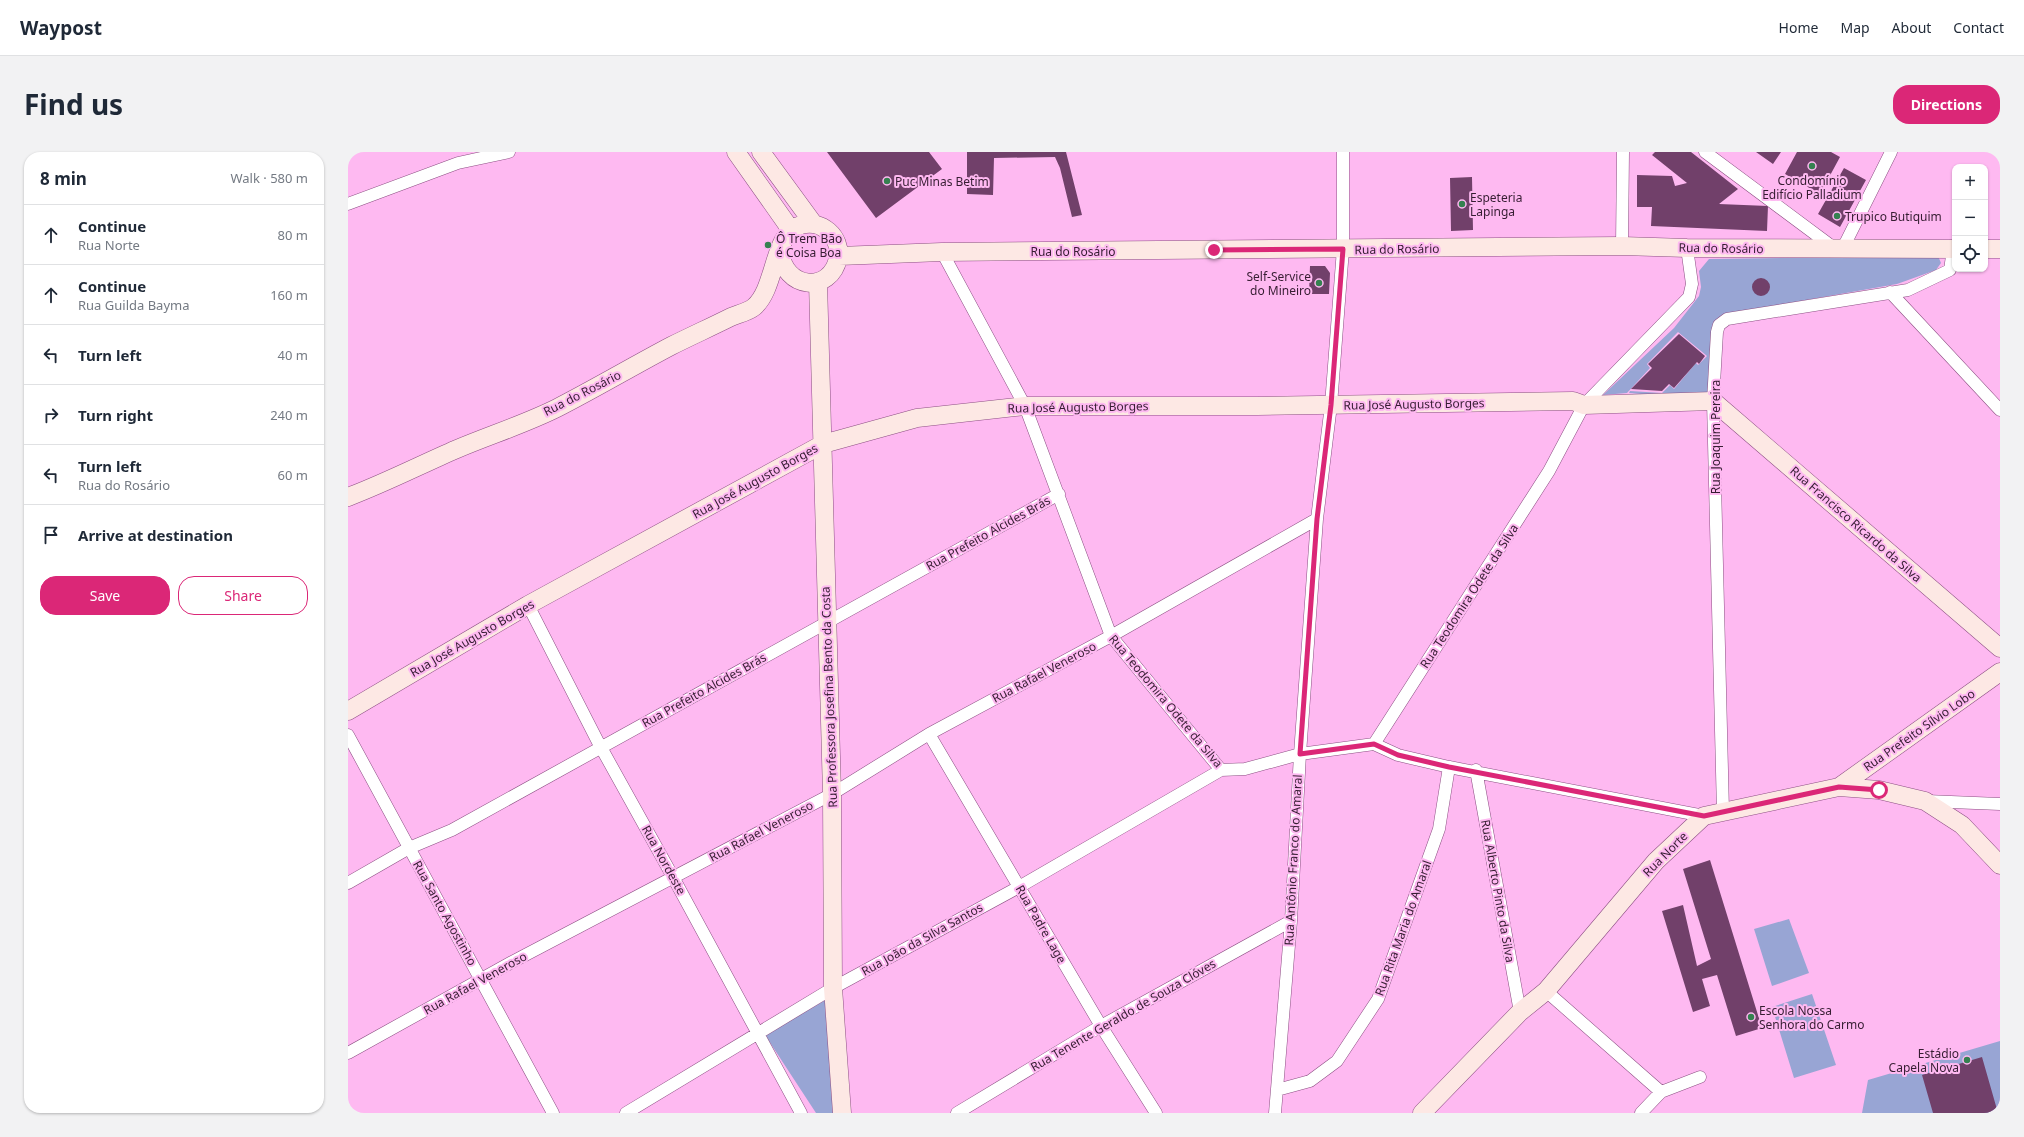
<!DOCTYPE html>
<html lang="en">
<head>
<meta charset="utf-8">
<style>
	body { margin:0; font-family:"Noto Sans",sans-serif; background:#f2f2f3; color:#1f2937 }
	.controls { position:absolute; right:12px; top:12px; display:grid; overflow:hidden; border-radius:8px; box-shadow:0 1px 3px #0004 }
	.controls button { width:36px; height:36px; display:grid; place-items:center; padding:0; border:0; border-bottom:1px solid #e0e1e3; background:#fff; color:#1f2937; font:20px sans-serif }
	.stop { position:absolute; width:12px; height:12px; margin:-9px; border:3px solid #db2777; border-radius:50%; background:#fff }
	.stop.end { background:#db2777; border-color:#fff; box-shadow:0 1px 4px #0008 }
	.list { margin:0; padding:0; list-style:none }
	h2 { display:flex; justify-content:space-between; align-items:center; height:52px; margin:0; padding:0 16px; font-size:17px }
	h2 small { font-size:13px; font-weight:400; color:#747a83 }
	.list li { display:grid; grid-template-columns:26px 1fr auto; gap:12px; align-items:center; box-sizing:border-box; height:60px; padding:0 16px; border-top:1px solid #e0e1e3 }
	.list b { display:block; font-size:15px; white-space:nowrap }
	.list p { margin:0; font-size:13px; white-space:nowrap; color:#747a83 }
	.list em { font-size:13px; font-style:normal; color:#747a83 }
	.actions { display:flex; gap:8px; padding:12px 16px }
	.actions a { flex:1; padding:9px 0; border:1px solid #db2777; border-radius:16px; text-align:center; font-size:14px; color:#db2777 }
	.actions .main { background:#db2777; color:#fff }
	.icon { flex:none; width:22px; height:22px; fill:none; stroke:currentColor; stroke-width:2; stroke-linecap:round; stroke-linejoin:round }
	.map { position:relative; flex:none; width:1652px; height:961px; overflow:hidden; border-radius:16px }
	header { display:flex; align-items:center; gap:24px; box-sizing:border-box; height:56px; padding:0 20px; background:#fff; border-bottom:1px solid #e0e1e3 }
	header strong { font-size:19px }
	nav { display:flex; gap:22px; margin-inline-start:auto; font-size:14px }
	.intro { display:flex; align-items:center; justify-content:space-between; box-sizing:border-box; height:96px; padding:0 24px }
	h1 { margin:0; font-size:28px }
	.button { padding:10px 18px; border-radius:16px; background:#db2777; color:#fff; font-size:14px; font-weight:700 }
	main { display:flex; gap:24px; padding:0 24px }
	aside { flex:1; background:#fff; border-radius:16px; box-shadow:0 1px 3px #0004 }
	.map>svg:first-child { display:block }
</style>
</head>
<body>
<header>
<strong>Waypost</strong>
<nav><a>Home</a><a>Map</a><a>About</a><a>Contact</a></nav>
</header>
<div class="intro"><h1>Find us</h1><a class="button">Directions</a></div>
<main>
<aside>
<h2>8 min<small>Walk · 580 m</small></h2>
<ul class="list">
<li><svg class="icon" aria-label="ahead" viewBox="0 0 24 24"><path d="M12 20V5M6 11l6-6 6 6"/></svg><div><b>Continue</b><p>Rua Norte</p></div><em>80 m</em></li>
<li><svg class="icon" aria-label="ahead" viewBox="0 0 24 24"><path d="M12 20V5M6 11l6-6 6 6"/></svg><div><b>Continue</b><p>Rua Guilda Bayma</p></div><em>160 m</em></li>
<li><svg class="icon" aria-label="left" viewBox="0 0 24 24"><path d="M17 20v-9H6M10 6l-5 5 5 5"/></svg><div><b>Turn left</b></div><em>40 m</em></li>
<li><svg class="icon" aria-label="right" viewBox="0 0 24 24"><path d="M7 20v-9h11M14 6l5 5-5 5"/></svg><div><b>Turn right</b></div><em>240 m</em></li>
<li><svg class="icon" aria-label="left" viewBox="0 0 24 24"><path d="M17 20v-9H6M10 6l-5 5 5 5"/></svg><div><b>Turn left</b><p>Rua do Rosário</p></div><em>60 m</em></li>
<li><svg class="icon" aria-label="arrive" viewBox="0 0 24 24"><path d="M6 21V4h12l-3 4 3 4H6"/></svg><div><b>Arrive at destination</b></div></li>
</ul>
<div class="actions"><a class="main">Save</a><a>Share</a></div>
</aside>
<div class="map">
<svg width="1652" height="961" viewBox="0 0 1652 961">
	<rect width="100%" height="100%" fill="#feb9f1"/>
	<path fill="#98a5d4" d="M 1590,104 L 1593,111 L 1588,118 L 1549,132 L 1378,162 L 1363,248 L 1281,241 L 1282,239 L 1314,241 L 1322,233 L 1326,237 L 1348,211 L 1350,213 L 1359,204 L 1330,180 L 1299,212 L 1302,216 L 1279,241 L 1255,243 L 1326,176 L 1351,144 L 1353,135 L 1351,119 L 1361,107 Z
		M 1441,767 L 1461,821 L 1424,834 L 1406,777 Z
		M 1464,842 L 1488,913 L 1446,926 L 1424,855 Z
		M 479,847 L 488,961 L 468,961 L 417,883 Z
		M 1652,889 L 1652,961 L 1514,961 L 1520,928 Z"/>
	<path fill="#71406a" d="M 479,0 L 581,0 L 594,17 L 528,66 Z
		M 619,0 L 718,0 L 734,63 L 724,65 L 712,16 L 707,5 L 646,6 L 645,43 L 619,42 Z
		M 1307,0 L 1343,0 L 1390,37 L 1371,52 L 1420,54 L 1419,79 L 1303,74 L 1304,55 L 1289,55 L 1289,23 L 1324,24 L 1327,34 L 1339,31 L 1304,3 Z
		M 1408,0 L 1433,0 L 1425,12 Z
		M 1449,0 L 1483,0 L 1492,5 L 1472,42 L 1437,22 Z
		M 1496,16 L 1518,28 L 1492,75 L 1470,62 Z
		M 1124,25 L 1125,78 L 1103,79 L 1102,26 Z
		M 962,114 L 977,114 L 982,121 L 981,142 L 961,142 Z
		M1404 135a9 9 0 1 1 18 0a9 9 0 1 1-18 0Z
		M 1331,182 L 1357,204 L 1351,212 L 1349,210 L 1326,236 L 1321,232 L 1314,239 L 1283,237 L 1304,216 L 1300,212 Z
		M 1362,708 L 1414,876 L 1388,884 L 1369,823 L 1354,827 L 1362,854 L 1345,860 L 1314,759 L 1335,753 L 1349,814 L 1363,807 L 1335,717 Z
		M 1634,905 L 1650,961 L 1585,961 L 1574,923 Z"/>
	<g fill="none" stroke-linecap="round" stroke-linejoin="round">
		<g stroke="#8c4f83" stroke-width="13">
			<path id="street" d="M 1357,0 L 1486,96
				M 0,52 L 110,11 L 161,0
				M 1274,94 L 1275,0
				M 1494,98 L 1543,0
				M 594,100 L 677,254 L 763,484 L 873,618 L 897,617 L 952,602 L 1026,592 L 1201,319 L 1236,253 L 1341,145 L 1344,132 L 1339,96
				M 1542,140 L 1652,258
				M 180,453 L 250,590 L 325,725 L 453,961
				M 581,582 L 753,874 L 808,961
				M 0,583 L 205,961
				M 1026,592 L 1050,603 L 1101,615 L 1356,664
				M 1128,618 L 1172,860
				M 1578,649 L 1652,652
				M 1375,660 L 1365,249 L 1369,180 L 1371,173 L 1379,167 L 1560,138 L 1602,118 L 1605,97
				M 0,731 L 61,696 L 104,678 L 711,342
				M 1198,839 L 1313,940
				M 0,901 L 164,810 L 484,642 L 581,582 L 763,484 L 969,367
				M 929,938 L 962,929 L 989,909 L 1030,847 L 1091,677 L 1101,615
				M 278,961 L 485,836 L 671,735 L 873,618
				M 609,961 L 753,874 L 943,769
				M 927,961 L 943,769 L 952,602 L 969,367 L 983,253 L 995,97 L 995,0
				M 1293,961 L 1313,940 L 1352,925"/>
		</g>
		<g stroke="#8c4f83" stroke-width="19">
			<path id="secondary" d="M 388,0 L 443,78
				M 413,0 L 465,71
				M 1637,97 L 1652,97
				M 491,104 L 594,100 L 1274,94 L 1339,96 L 1607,97
				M 470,130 L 484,642 L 485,836 L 494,961
				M 0,345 C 37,331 72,313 109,297 C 142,283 177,272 209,256 C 248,236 285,214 323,194 C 343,184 363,175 383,165 C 390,162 400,160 406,155 C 429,135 424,81 453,73 C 473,67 494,85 490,106 C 483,142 435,138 432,98
				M 0,559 L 180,453 L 475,292 L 569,266 L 677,254 L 909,254 L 1225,249 L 1236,253 L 1365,249 L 1652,496
				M 1491,635 L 1652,520
				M 1074,961 L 1172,860 L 1198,839 L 1308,709 L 1356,664 L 1491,635 L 1531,638 L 1577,649 L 1614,673 L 1652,713"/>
		</g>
		<use href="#street" stroke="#fff" stroke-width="12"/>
		<use href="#secondary" stroke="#fde8e4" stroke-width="18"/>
	</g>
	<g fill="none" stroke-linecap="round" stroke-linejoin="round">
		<path stroke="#db2777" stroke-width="5" d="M 866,98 L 995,97 L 983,253 L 969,367 L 952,602 L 1026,592 L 1050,603 L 1101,615 L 1356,664 L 1491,635 L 1531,638"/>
	</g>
	<g fill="#358150" stroke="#feb9f1" stroke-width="1.5">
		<circle cx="1464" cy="14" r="4"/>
		<circle cx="539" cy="29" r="4"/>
		<circle cx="1114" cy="52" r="4"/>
		<circle cx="1489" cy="64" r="4"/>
		<circle cx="420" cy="93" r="4"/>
		<circle cx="971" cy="131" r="4"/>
		<circle cx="1403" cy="865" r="4"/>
		<circle cx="1619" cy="908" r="4"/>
	</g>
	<g text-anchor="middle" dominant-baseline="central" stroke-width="4" stroke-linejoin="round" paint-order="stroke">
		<g font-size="12" fill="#361d32" stroke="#feb9f1" text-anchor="start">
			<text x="1464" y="28" text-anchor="middle">Condomínio<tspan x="1464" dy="14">Edifício Palladium</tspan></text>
			<text x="547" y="29">Puc Minas Betim</text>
			<text x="1122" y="45">Espeteria<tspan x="1122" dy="14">Lapinga</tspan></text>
			<text x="1497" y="64">Trupico Butiquim</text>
			<text x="428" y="86">Ô Trem Bão<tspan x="428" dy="14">é Coisa Boa</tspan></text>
			<text x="963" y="124" text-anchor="end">Self-Service<tspan x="963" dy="14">do Mineiro</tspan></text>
			<text x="1411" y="858">Escola Nossa<tspan x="1411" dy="14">Senhora do Carmo</tspan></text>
			<text x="1611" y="901" text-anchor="end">Estádio<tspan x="1611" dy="14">Capela Nova</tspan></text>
		</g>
		<g font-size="12" fill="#361d32" stroke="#feb9f1">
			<text transform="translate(1373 96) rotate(1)">Rua do Rosário</text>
			<text transform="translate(1049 97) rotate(-1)">Rua do Rosário</text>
			<text x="725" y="99">Rua do Rosário</text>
			<text transform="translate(234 241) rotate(-27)">Rua do Rosário</text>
			<text transform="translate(1066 252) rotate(-1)">Rua José Augusto Borges</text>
			<text transform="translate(730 255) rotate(-1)">Rua José Augusto Borges</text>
			<text transform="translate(1367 285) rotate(-90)">Rua Joaquim Pereira</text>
			<text transform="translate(407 329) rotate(-29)">Rua José Augusto Borges</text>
			<text transform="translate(1508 372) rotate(41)">Rua Francisco Ricardo da Silva</text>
			<text transform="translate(640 381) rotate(-29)">Rua Prefeito Alcides Brás</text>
			<text transform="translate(1121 444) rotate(-57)">Rua Teodomira Odete da Silva</text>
			<text transform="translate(124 486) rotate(-30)">Rua José Augusto Borges</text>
			<text transform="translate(696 520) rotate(-28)">Rua Rafael Veneroso</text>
			<text transform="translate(356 538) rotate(-29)">Rua Prefeito Alcides Brás</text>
			<text transform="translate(481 545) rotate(-92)">Rua Professora Josefina Bento da Costa</text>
			<text transform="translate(818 549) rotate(50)">Rua Teodomira Odete da Silva</text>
			<text transform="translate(1571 578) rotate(-35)">Rua Prefeito Sílvio Lobo</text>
			<text transform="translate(413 679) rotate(-28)">Rua Rafael Veneroso</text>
			<text transform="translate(1317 702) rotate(-45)">Rua Norte</text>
			<text transform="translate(316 708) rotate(61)">Rua Nordeste</text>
			<text transform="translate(945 708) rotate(-87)">Rua Antônio Franco do Amaral</text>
			<text transform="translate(1150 739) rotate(80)">Rua Alberto Pinto da Silva</text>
			<text transform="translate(97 761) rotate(61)">Rua Santo Agostinho</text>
			<text transform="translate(693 772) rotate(60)">Rua Padre Lage</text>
			<text transform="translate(1055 776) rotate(-70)">Rua Rita Maria do Amaral</text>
			<text transform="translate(574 787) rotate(-29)">Rua João da Silva Santos</text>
			<text transform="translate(127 831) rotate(-29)">Rua Rafael Veneroso</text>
			<text transform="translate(775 863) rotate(-30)">Rua Tenente Geraldo de Souza Clóves</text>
		</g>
	</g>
</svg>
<div class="controls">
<button>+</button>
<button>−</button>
<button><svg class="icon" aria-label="locate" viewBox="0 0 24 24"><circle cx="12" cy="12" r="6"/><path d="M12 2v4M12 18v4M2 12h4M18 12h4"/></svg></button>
</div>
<div class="stop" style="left:1531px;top:638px"></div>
<div class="stop end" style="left:866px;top:98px"></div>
</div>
</main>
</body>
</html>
